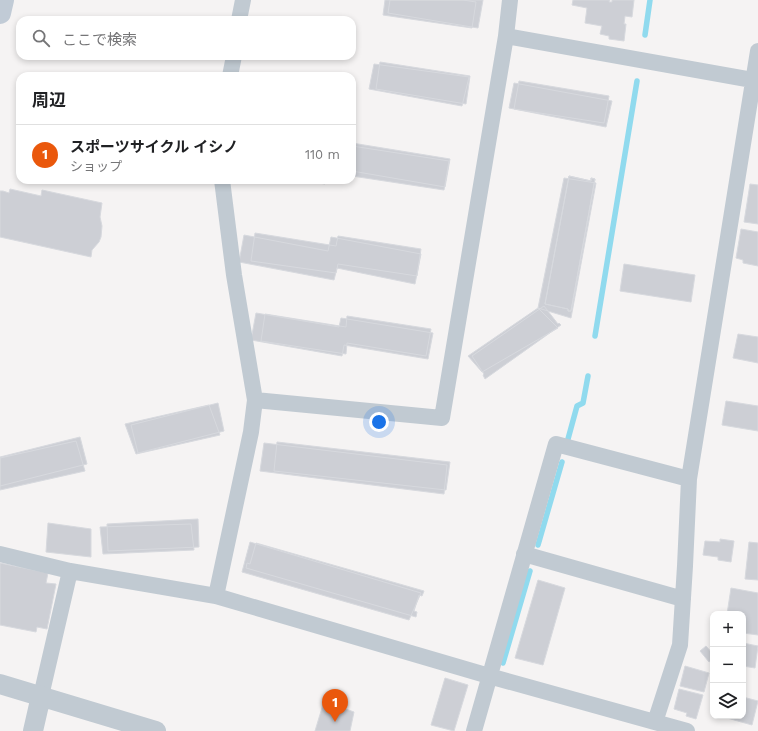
<!DOCTYPE html>
<html lang="ja">
<head>
<meta charset="utf-8">
<style>
	body { margin:0; font-family:"Work Sans","Noto Sans JP",sans-serif; background:#f2f2f2; color:#202124 }
	.controls { position:absolute; right:12px; bottom:12px; display:grid; overflow:hidden; border-radius:8px; box-shadow:0 2px 6px #0003 }
	.controls button { width:36px; height:36px; display:grid; place-items:center; padding:0; border:0; border-bottom:1px solid #e0e0e0; background:#fff; color:#202124; font:20px sans-serif }
	.you { position:absolute; left:379px; top:422px; width:14px; height:14px; margin:-10px; border:3px solid #fff; border-radius:50%; background:#1a73e8; box-shadow:0 0 0 6px #1a73e833 }
	.badge { display:grid; place-items:center; width:26px; height:26px; border-radius:50%; background:#ea580c; color:#fff; font-size:13px; font-weight:700 }
	.pin { position:absolute; translate:-50% -33px; filter:drop-shadow(0 1px 2px #0008) }
	.pin::after { content:''; position:absolute; top:21px; width:14px; height:12px; background:inherit; clip-path:polygon(0 0,100% 0,50% 100%) }
	.list { margin:0; padding:0; list-style:none }
	h2 { display:flex; justify-content:space-between; align-items:center; height:52px; margin:0; padding:0 16px; font-size:17px }
	h2 small { font-size:13px; font-weight:400; color:#757577 }
	.list li { display:grid; grid-template-columns:26px 1fr auto; gap:12px; align-items:center; box-sizing:border-box; height:60px; padding:0 16px; border-top:1px solid #e0e0e0 }
	.list b { display:block; font-size:15px; white-space:nowrap }
	.list p { margin:0; font-size:13px; white-space:nowrap; color:#757577 }
	.list em { font-size:13px; font-style:normal; color:#757577 }
	.icon { flex:none; width:22px; height:22px; fill:none; stroke:currentColor; stroke-width:2; stroke-linecap:round; stroke-linejoin:round }
	.map { position:relative; flex:none; width:758px; height:731px; overflow:hidden }
	.search { position:absolute; background:#fff; box-shadow:0 2px 6px #0003; left:16px; top:16px; width:340px; height:44px; display:flex; align-items:center; gap:10px; box-sizing:border-box; padding:0 14px; border-radius:12px; color:#757577; font-size:15px }
	.panel { position:absolute; background:#fff; box-shadow:0 2px 6px #0003; left:16px; top:72px; width:340px; height:112px; border-radius:12px }
	.map>svg:first-child { display:block }
</style>
</head>
<body>
<div class="map">
<svg width="758" height="731" viewBox="0 0 758 731">
	<rect width="100%" height="100%" fill="#f5f3f3"/>
	<g fill="none" stroke-linecap="round" stroke-linejoin="round">
		<path stroke="#90daee" stroke-width="5.5" d="M 645,35 L 650,0
			M 595,336 L 637,81
			M 568,439 L 577,406 L 583,403 L 588,376
			M 538,545 L 562,462
			M 503,663 L 530,571"/>
	</g>
	<path fill="#cdcfd5" stroke="#d7d9de" d="M 385,0 L 463,0 L 476,2 L 472,28 L 383,15 Z
		M 390,0 L 483,0 L 478,28 L 388,13 Z
		M 573,0 L 610,0 L 609,2 L 612,2 L 612,0 L 634,0 L 632,17 L 625,16 L 624,24 L 626,24 L 624,41 L 609,39 L 609,36 L 600,34 L 602,26 L 585,23 L 587,8 L 572,5 Z
		M 380,62 L 470,76 L 466,104 L 376,89 Z
		M 374,64 L 469,77 L 462,106 L 369,89 Z
		M 519,81 L 609,96 L 604,123 L 514,109 Z
		M 514,83 L 612,101 L 606,127 L 509,108 Z
		M 352,143 L 450,159 L 445,187 L 352,171 Z
		M 352,146 L 449,161 L 444,190 L 352,176 Z
		M 569,176 L 591,181 L 591,178 L 595,179 L 571,311 L 568,311 L 568,309 L 545,304 Z
		M 569,176 L 591,181 L 591,178 L 595,179 L 571,311 L 568,311 L 568,309 L 545,304 Z
		M 564,178 L 596,183 L 571,318 L 538,308 Z
		M 302,180 L 327,180 L 325,184 Z
		M 750,184 L 758,185 L 758,224 L 744,222 Z
		M 10,189 L 41,196 L 42,190 L 102,203 L 100,217 L 102,226 L 101,237 L 99,242 L 92,250 L 91,257 L 0,237 L 0,191 L 3,191 L 9,193 Z
		M 741,229 L 758,232 L 758,266 L 743,263 L 743,260 L 736,258 Z
		M 255,233 L 336,246 L 338,236 L 421,249 L 417,276 L 338,264 L 336,273 L 251,261 Z
		M 244,235 L 328,251 L 331,237 L 421,254 L 415,284 L 337,268 L 334,280 L 239,262 Z
		M 624,264 L 695,275 L 691,302 L 620,291 Z
		M 544,306 L 558,324 L 559,323 L 561,325 L 485,379 L 483,375 L 484,374 L 472,356 Z
		M 538,308 L 558,328 L 482,372 L 468,356 Z
		M 256,313 L 339,327 L 341,318 L 433,333 L 428,359 L 344,345 L 342,356 L 251,340 Z
		M 265,314 L 346,327 L 347,316 L 431,329 L 426,356 L 347,343 L 346,354 L 261,341 Z
		M 738,334 L 758,337 L 758,363 L 733,358 Z
		M 726,401 L 758,406 L 758,431 L 722,425 Z
		M 218,403 L 224,431 L 138,453 L 131,425 Z
		M 209,405 L 220,435 L 136,454 L 125,424 Z
		M 80,437 L 87,464 L 0,486 L 0,457 Z
		M 76,441 L 85,471 L 0,490 L 0,458 Z
		M 277,442 L 450,462 L 446,490 L 274,471 Z
		M 264,443 L 447,465 L 444,494 L 260,471 Z
		M 198,519 L 199,547 L 108,551 L 107,524 Z
		M 48,523 L 91,529 L 91,557 L 46,552 Z
		M 191,524 L 194,550 L 103,554 L 100,527 Z
		M 720,539 L 734,541 L 731,562 L 718,560 L 718,557 L 703,555 L 705,541 L 720,542 Z
		M 250,542 L 421,593 L 409,620 L 242,572 Z
		M 749,542 L 758,543 L 758,580 L 745,579 Z
		M 256,543 L 424,591 L 422,596 L 419,595 L 414,611 L 417,612 L 416,617 L 246,568 L 247,563 L 250,564 Z
		M 0,563 L 48,573 L 46,583 L 56,584 L 47,629 L 37,627 L 36,632 L 0,625 Z
		M 538,580 L 565,588 L 543,665 L 515,658 Z
		M 731,588 L 758,593 L 758,635 L 743,633 L 743,614 L 727,614 Z
		M 743,643 L 758,646 L 755,668 L 743,666 Z
		M 706,646 L 713,654 L 713,659 L 709,662 L 700,651 Z
		M 685,666 L 709,673 L 704,692 L 680,686 Z
		M 445,678 L 468,685 L 454,731 L 431,725 Z
		M 679,689 L 703,695 L 696,719 L 686,716 L 687,713 L 674,709 Z
		M 743,697 L 758,701 L 752,725 L 720,716 L 743,716 Z
		M 324,701 L 354,712 L 350,731 L 315,731 Z"/>
	<g fill="none" stroke-linecap="round" stroke-linejoin="round">
		<path stroke="#c1cad2" stroke-width="16" d="M 510,0 L 506,36 L 758,81
			M 239,20 L 243,0
			M 230,76 L 234,56
			M 222,180 L 234,275 L 255,400 L 251,432 L 216,596 L 489,676 L 687,731
			M 255,400 L 442,418 L 506,36
			M 0,554 L 70,571 L 216,596
			M 524,554 L 683,599
			M 41,696 L 70,571
			M 655,722 L 680,645 L 685,566 L 689,479
			M 474,731 L 556,444 L 689,479 L 758,51"/>
		<path stroke="#c1cad2" stroke-width="20" d="M 0,684 L 156,731
			M 33,731 L 41,696"/>
		<path stroke="#c1cbd6" stroke-width="22" d="M 0,13 L 3,0"/>
	</g>
</svg>
<div class="controls">
<button>+</button>
<button>−</button>
<button><svg class="icon" aria-label="layers" viewBox="0 0 24 24"><path d="M12 4l9 5-9 5-9-5zM3 14l9 5 9-5"/></svg></button>
</div>
<div class="you"></div>
<div class="pin badge" style="left:335px;top:722px">1</div>
<div class="search"><svg class="icon" aria-label="search" viewBox="0 0 24 24"><circle cx="10" cy="10" r="6"/><path d="M15 15l6 6"/></svg>ここで検索</div>
<section class="panel">
<h2>周辺<small></small></h2>
<ul class="list">
<li><span class="badge">1</span><div><b>スポーツサイクル イシノ</b><p>ショップ</p></div><em>110 m</em></li>
</ul>
</section>
</div>
</body>
</html>
